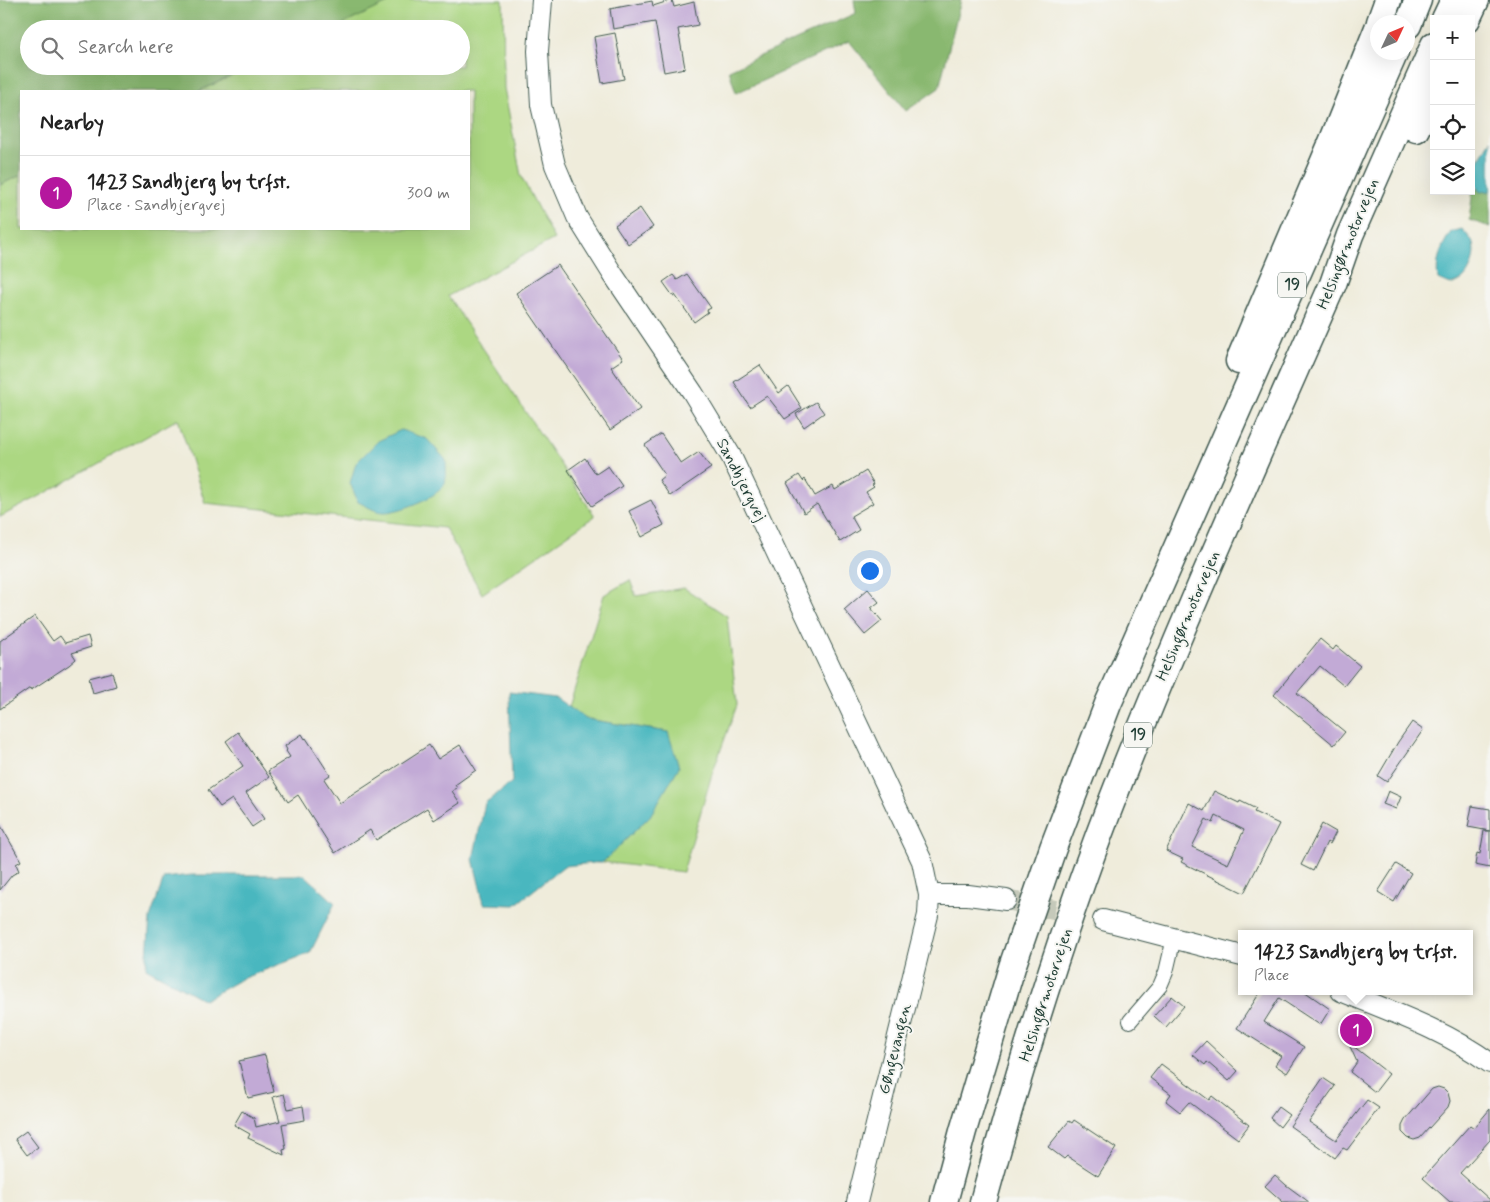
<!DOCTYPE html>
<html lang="en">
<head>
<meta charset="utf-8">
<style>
	body { margin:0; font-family:Mynerve,sans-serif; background:#f2f2f2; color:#222 }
	.controls { position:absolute; right:15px; top:15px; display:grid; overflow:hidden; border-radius:0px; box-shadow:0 5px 20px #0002 }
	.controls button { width:45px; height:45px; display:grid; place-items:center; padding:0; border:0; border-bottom:1px solid #e0e0e0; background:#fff; color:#222; font:25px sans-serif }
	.compass { position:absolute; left:1370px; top:15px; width:45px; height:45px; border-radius:50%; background:#fff; box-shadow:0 5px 20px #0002; rotate:46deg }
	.you { position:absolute; left:869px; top:570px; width:18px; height:18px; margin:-12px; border:4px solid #fff; border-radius:50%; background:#1a73e8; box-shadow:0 0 0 8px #1a73e833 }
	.badge { display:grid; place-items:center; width:32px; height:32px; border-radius:50%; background:#b5179e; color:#fff; font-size:16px; font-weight:700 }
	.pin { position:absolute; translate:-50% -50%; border:2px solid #fff; box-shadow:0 1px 5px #0006 }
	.popup { position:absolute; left:1238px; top:930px; width:235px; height:65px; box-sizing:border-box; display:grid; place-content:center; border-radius:0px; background:#fff; filter:drop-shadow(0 1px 4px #0005); font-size:16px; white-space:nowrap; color:#767676 }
	.popup b { font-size:19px; color:#222 }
	.popup::after { content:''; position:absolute; left:50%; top:100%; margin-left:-10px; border:10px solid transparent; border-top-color:#fff }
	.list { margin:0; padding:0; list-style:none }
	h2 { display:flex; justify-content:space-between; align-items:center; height:65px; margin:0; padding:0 20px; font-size:21px }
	h2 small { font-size:16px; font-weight:400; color:#767676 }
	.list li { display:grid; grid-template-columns:32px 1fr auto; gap:15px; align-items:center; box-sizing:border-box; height:75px; padding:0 20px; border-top:1px solid #e0e0e0 }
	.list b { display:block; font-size:19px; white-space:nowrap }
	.list p { margin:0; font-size:16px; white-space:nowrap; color:#767676 }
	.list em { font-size:16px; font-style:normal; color:#767676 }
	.icon { flex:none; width:28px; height:28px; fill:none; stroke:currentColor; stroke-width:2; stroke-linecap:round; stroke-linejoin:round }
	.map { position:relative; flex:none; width:1490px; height:1202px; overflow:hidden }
	.search { position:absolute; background:#fff; box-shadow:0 5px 20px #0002; left:20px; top:20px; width:450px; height:55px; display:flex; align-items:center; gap:12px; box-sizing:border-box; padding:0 18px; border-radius:28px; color:#767676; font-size:19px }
	.panel { position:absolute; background:#fff; box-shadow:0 5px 20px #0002; left:20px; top:90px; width:450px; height:140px; border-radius:0px }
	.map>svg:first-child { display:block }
</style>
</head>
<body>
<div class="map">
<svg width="1490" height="1202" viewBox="0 0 1490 1202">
	<rect width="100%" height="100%" fill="#f6f6f2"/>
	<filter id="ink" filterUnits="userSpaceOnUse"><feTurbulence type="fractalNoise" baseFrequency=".02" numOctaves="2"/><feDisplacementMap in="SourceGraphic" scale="10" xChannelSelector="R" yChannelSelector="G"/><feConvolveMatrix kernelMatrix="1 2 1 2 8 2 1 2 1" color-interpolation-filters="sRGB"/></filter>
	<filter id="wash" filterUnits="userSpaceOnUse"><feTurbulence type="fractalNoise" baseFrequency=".0096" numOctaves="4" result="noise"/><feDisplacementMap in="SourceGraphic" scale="20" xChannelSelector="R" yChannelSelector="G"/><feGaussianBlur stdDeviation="1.12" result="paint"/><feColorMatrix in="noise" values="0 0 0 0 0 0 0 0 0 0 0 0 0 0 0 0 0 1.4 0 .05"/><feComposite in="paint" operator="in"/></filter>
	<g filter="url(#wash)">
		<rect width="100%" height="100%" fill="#efecdb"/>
		<path fill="#acd782" stroke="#668a5b" d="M 394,0 L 503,0 L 504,88 L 521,176 L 554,239 L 448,296 L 595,516 L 482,594 L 445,528 L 205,503 L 178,419 L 42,495 L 0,517 L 0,185 L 21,175 L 21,229 L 469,229 L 469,91 L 199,91 L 253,66 L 461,66 L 461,29 L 333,29 Z
			M 630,580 L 636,596 L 684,588 L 727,616 L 737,705 L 712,774 L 683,872 L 603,862 L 650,816 L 668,732 L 586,719 L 569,707 L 604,595 Z"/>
		<path fill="#89b870" stroke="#547a52" d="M 0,0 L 394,0 L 333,29 L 29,29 L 29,66 L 253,66 L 199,91 L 21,91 L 21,175 L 0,185 Z
			M 854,0 L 961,0 L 939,88 L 906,111 L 849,41 L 736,93 L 729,70 L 856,13 Z
			M 1490,186 L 1490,227 L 1469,220 L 1473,190 Z"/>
		<path fill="#48b7bf" stroke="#347a7a" d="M 1490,140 L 1490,191 L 1480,192 L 1474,183 L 1477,163 Z
			M 1462,229 C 1465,233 1470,237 1472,241 C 1478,255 1469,282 1453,284 C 1448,284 1443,281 1438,279 C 1435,262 1441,246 1451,232 Z
			M 401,430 L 427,439 L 446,460 C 446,467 447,476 445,483 C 440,497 397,513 383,512 C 375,512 365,505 358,502 L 350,483 L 356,463 L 378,441 Z
			M 509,692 L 556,698 L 586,719 L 668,732 L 679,767 L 650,816 L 603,862 L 564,866 L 515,905 L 484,904 L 473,859 L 485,803 L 512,782 Z
			M 192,875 L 305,875 L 335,903 L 310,953 L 241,979 L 204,1000 L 146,968 L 150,918 L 164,878 Z"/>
		<g id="blocks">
			<path fill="#c2aad6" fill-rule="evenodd" d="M 672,0 L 674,7 L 694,2 L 698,25 L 678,29 L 685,68 L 664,72 L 655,22 L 613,29 L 610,9 L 652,1 L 653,6 Z
				M 615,33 L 624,79 L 602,83 L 594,37 Z
				M 640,208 L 653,227 L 628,244 L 615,225 Z
				M 558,265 L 623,359 L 611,367 L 640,409 L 610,430 L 516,293 Z
				M 687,274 L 711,308 L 707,310 L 708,312 L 694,322 L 675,295 L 673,296 L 663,282 L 673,275 L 677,280 Z
				M 760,365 L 779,393 L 788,386 L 802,408 L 785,419 L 767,396 L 750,407 L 734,382 Z
				M 816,402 L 824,413 L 804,427 L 796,414 Z
				M 661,434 L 681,464 L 699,452 L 711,468 L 670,496 L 659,480 L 665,475 L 645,445 Z
				M 585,458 L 596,474 L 608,466 L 622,486 L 592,506 L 568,470 Z
				M 866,471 L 874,484 L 872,485 L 874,487 L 866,492 L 873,503 L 851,516 L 859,530 L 840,542 L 817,504 L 804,513 L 787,483 L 799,475 L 803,481 L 805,479 L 815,496 L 833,486 L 835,490 Z
				M 651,500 L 664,525 L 642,537 L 629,511 Z
				M 868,589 L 879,602 L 871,608 L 882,621 L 865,635 L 844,610 Z
				M 35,616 L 53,641 L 60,636 L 65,643 L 88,636 L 91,647 L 72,653 L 76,659 L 69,665 L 31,690 L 30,688 L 0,709 L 0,641 Z
				M 1320,639 L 1333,650 L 1336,646 L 1360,666 L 1344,686 L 1320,666 L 1297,693 L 1345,732 L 1334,745 L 1274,695 Z
				M 112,672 L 116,686 L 93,693 L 89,678 Z
				M 1412,722 L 1423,730 L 1387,782 L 1378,776 L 1398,742 Z
				M 238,732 L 269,777 L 246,793 L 264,819 L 252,827 L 232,799 L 220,807 L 208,790 L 243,766 L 226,741 Z
				M 302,734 L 305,739 L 306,738 L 330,775 L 324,779 L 340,803 L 429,745 L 438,759 L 460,745 L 476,770 L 455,785 L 457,788 L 452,791 L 460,803 L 434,820 L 427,808 L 376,840 L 370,830 L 335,853 L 298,795 L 288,802 L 268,771 L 290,757 L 286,751 L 287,750 L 285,746 Z
				M 1214,791 L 1239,803 L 1240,801 L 1256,809 L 1254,812 L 1279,824 L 1244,893 L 1181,862 L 1183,859 L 1166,851 L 1189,803 L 1204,811 ZM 1216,816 L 1244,830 L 1228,864 L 1192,847 L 1206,819 L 1213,823 Z
				M 1388,791 L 1401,797 L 1396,809 L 1383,804 Z
				M 1472,806 L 1490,809 L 1490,831 L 1468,827 Z
				M 0,824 L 21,861 L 16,864 L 19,871 L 12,875 L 0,890 Z
				M 1322,824 L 1336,832 L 1330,844 L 1327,842 L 1313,871 L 1301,865 Z
				M 1484,831 L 1490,831 L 1490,868 L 1475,865 L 1477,853 L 1480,854 Z
				M 1396,864 L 1411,873 L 1394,902 L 1378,892 Z
				M 1261,991 L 1304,991 L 1330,1009 L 1320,1025 L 1279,998 L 1264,1022 L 1304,1047 L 1287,1073 L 1275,1065 L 1281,1056 L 1237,1028 Z
				M 1172,996 L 1184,1006 L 1166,1027 L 1154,1016 Z
				M 1206,1041 L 1238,1071 L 1229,1081 L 1207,1062 L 1205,1065 L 1193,1055 Z
				M 1348,1042 L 1389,1074 L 1375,1092 L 1350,1072 L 1357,1062 Z
				M 265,1055 L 274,1092 L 248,1098 L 239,1061 Z
				M 1161,1064 L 1209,1100 L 1212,1096 L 1249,1125 L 1238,1139 L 1189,1102 L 1180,1112 L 1166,1101 L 1171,1094 L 1150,1078 Z
				M 1323,1078 L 1335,1086 L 1309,1122 L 1336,1140 L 1367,1100 L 1379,1108 L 1347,1150 L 1343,1148 L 1335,1158 L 1290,1126 Z
				M 1438,1087 L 1444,1089 L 1448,1093 L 1450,1101 L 1448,1107 L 1420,1138 L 1414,1140 L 1408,1138 L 1402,1132 L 1402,1126 L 1405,1120 L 1432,1089 Z
				M 284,1094 L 288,1109 L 303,1106 L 305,1120 L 282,1124 L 286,1149 L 283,1150 L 284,1155 L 248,1138 L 250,1134 L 234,1125 L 242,1111 L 254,1118 L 256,1127 L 280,1121 L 273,1097 Z
				M 1278,1107 L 1289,1115 L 1280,1127 L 1270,1118 Z
				M 1490,1109 L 1490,1140 L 1460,1173 L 1490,1200 L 1490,1202 L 1450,1202 L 1423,1178 L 1470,1125 L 1474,1128 Z
				M 1074,1120 L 1116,1148 L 1098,1176 L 1067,1156 L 1064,1159 L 1048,1147 L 1069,1121 L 1072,1123 Z
				M 26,1131 L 38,1147 L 27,1155 L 15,1139 Z
				M 1275,1175 L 1286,1185 L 1309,1202 L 1283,1202 L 1265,1186 Z"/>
		</g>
	</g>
	<g filter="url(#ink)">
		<use href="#blocks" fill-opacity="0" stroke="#3e574d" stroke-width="1"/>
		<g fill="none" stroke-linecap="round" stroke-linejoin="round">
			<path stroke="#c5c9ba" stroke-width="20" stroke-dasharray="20 10" stroke-linecap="butt" d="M 1006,900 L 1103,920"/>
			<g stroke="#3e574d" stroke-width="16">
				<path id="street" d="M 1130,1021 L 1160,986 L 1166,972 L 1174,938"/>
			</g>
			<g stroke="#3e574d" stroke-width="22">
				<path id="secondary" d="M 542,0 L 538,51 L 541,105 L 555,165 L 577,217 L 612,273 L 693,393 L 731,456 L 922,861 L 929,895 L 928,915 L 857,1202
					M 929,895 L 968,895 L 1006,900
					M 1103,920 L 1242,956
					M 1341,991 C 1392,1012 1445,1030 1490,1063"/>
			</g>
			<g stroke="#3e574d" stroke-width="29">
				<path id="highway" d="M 1445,19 L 1454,0
					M 1467,19 L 1476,0
					M 1380,22 L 1388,0
					M 1408,25 L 1418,0
					M 1416,129 L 1434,91
					M 1239,361 L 1333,140 L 1378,28
					M 944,1202 L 963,1131 L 1012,967 L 1053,848 L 1108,704 L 1395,52
					M 983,1202 C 1019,1070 1059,939 1108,811 C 1177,633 1256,459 1333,284 L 1350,235 L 1434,45"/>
			</g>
			<use href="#street" stroke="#fff" stroke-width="14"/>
			<use href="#secondary" stroke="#fff" stroke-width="20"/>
			<use href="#highway" stroke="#fff" stroke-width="26"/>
		</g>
	</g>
	<g text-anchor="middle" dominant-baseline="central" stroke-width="4" stroke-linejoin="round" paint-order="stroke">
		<g fill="#f6f6f2" stroke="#60746d" stroke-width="1">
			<rect x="1278" y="272.5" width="28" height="25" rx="4"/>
			<rect x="1124" y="722.5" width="28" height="25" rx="4"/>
		</g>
		<g font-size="15" font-weight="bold" fill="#1f3d34">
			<text x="1292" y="285">19</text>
			<text x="1138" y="735">19</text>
		</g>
		<g font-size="16" fill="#1f3d34" stroke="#f6f6f2">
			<text transform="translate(1348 244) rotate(-68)">Helsingørmotorvejen</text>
			<text transform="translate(741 480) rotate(63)">Sandbjergvej</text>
			<text transform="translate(1188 616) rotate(-67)">Helsingørmotorvejen</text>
			<text transform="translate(1046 995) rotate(-72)">Helsingørmotorvejen</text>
			<text transform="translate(895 1049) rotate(-76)">Gøngevangen</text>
		</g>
	</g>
</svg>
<div class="controls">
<button>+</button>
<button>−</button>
<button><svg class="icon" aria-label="locate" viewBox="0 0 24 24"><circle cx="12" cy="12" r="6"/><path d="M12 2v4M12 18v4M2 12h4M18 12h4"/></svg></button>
<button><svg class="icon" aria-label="layers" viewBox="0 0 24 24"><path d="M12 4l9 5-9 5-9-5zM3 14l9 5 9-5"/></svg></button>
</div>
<svg class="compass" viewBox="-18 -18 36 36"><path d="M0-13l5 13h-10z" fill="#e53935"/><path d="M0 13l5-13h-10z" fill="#767676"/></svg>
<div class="you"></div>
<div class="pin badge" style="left:1356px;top:1030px">1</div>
<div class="popup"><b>1423 Sandbjerg by trfst.</b>Place</div>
<div class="search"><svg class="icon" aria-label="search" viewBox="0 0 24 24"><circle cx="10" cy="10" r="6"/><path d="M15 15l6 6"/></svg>Search here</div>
<section class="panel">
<h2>Nearby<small></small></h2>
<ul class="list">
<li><span class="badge">1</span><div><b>1423 Sandbjerg by trfst.</b><p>Place · Sandbjergvej</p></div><em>300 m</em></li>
</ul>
</section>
</div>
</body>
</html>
